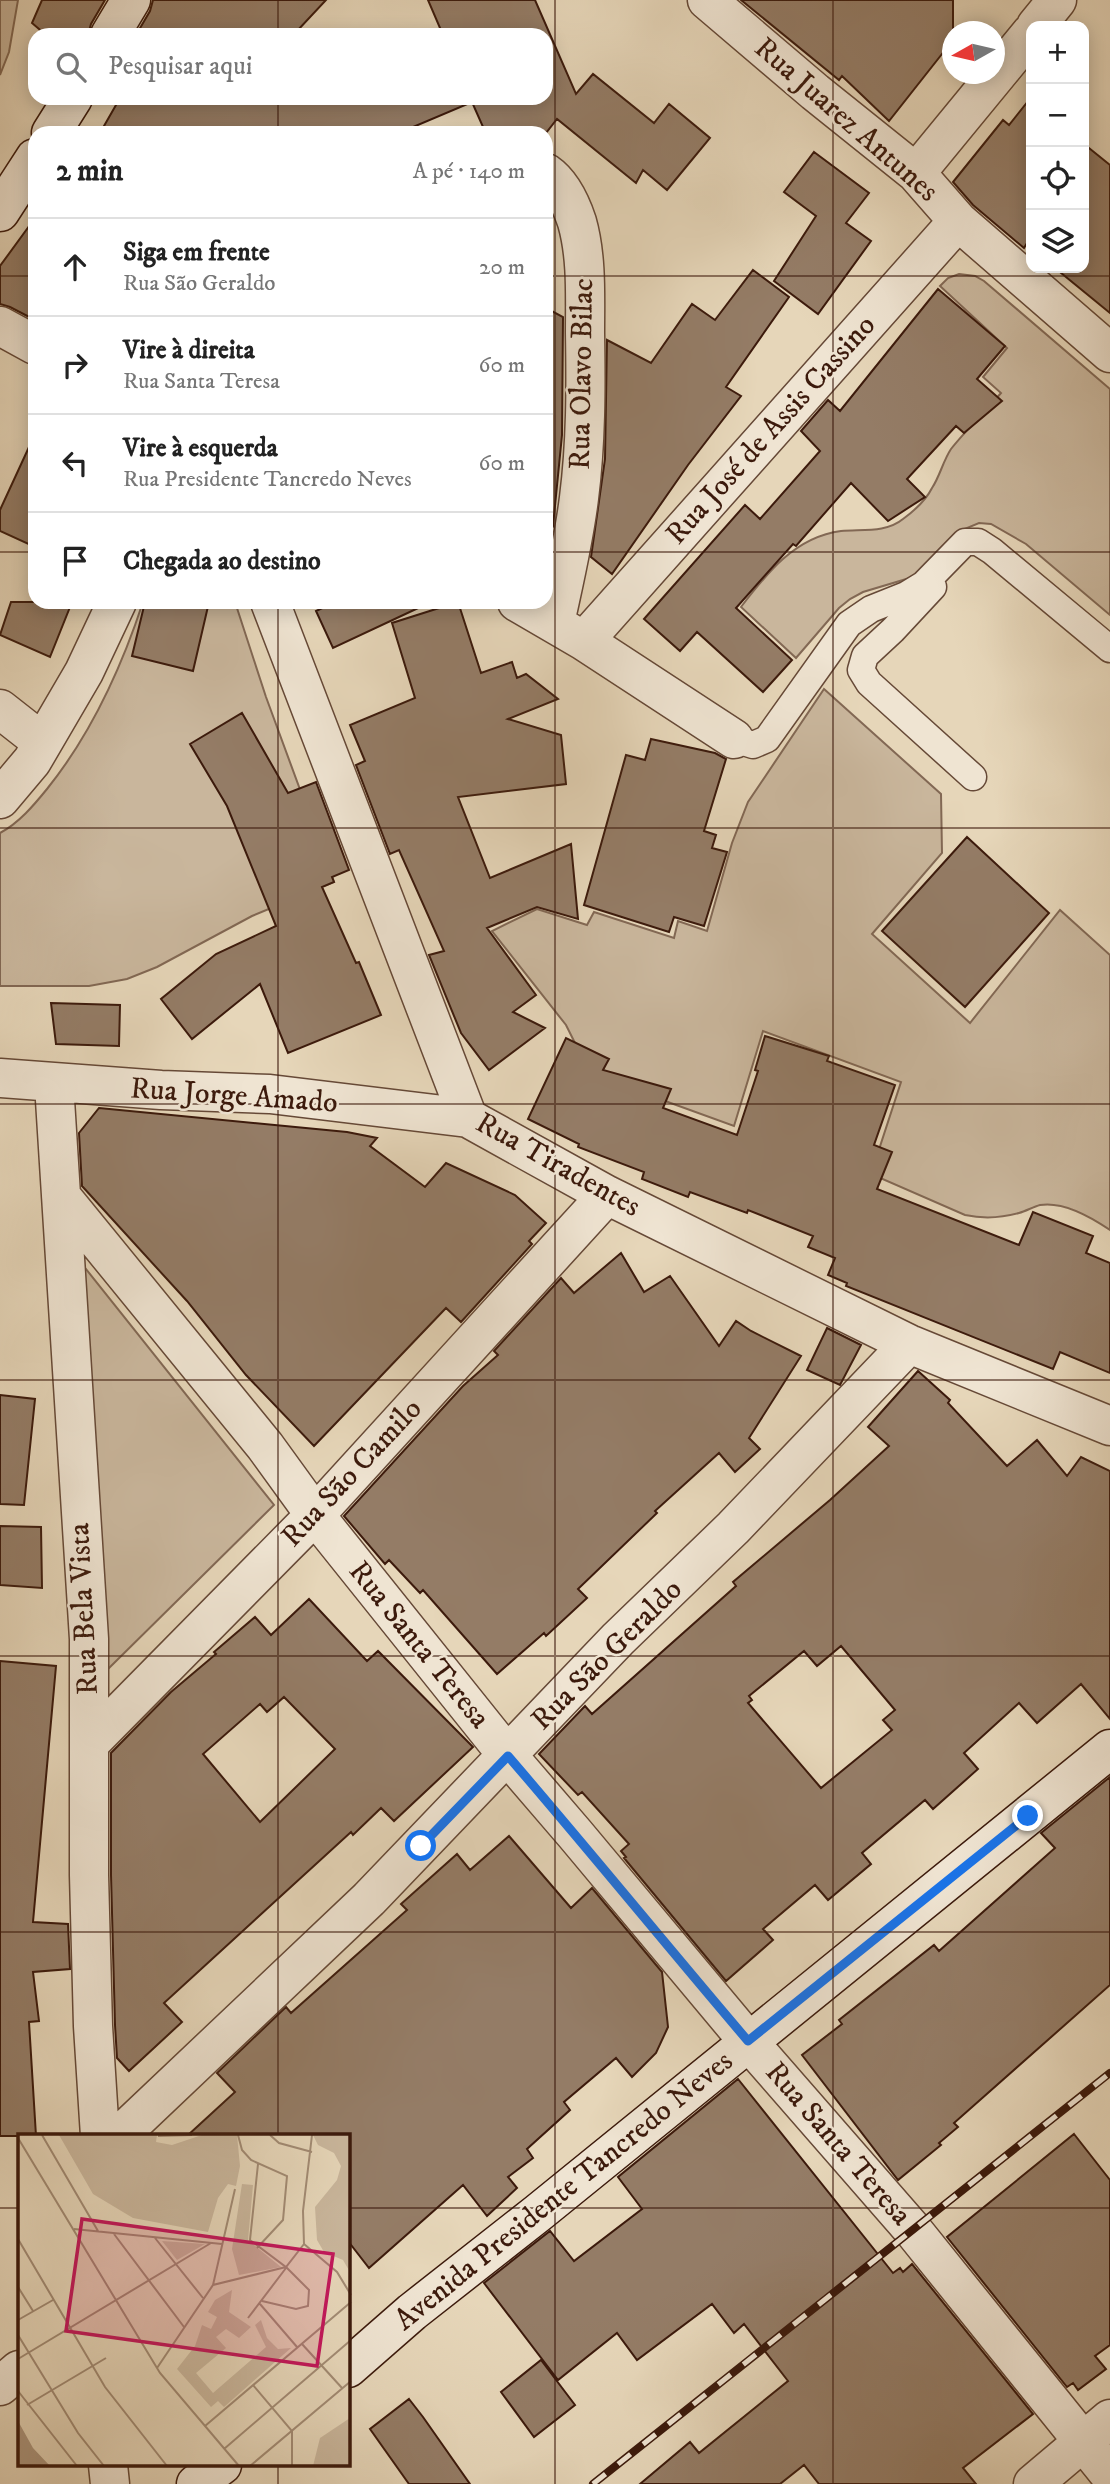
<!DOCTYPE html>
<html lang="pt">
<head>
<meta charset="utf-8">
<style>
	body { margin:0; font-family:"IM FELL DW Pica",serif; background:#f2f2f2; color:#222 }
	.controls { position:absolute; right:21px; top:21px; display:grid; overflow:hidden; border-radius:14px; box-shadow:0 4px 18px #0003 }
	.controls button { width:63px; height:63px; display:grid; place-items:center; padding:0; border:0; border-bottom:2px solid #e0e0e0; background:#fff; color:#222; font:35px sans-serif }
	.compass { position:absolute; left:942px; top:21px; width:63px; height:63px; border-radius:50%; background:#fff; box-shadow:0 4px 18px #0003; rotate:262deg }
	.stop { position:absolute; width:21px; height:21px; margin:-16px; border:5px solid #1a73e8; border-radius:50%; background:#fff }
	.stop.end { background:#1a73e8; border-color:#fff; box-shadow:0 2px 7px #0008 }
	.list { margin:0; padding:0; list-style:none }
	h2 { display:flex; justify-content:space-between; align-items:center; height:91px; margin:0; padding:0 28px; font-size:30px }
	h2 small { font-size:23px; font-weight:400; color:#767676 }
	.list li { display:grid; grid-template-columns:46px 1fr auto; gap:21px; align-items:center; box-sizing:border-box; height:98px; padding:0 28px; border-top:2px solid #e0e0e0 }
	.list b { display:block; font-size:26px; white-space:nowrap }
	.list p { margin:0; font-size:23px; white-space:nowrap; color:#767676 }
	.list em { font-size:23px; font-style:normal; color:#767676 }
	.icon { flex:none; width:38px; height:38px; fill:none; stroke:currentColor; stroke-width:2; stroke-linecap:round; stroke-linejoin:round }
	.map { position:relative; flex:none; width:1110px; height:2484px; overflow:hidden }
	.search { position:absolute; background:#fff; box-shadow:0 4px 18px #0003; left:28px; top:28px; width:525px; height:77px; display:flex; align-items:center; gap:18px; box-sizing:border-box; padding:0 24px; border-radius:21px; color:#767676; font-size:26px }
	.panel { position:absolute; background:#fff; box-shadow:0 4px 18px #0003; left:28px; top:126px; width:525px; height:483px; border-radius:21px }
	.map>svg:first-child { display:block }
</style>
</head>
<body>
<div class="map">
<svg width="1110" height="2484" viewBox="0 0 1110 2484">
	<rect width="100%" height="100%" fill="#e6d6b9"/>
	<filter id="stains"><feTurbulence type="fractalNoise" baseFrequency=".00286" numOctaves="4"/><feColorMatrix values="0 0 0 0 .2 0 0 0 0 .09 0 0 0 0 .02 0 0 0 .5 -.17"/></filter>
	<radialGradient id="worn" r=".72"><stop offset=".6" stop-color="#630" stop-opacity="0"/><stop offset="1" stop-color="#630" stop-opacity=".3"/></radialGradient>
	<path fill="#c9b69c" stroke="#826854" stroke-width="2" d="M 0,0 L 18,0 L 9,52 L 0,75 Z
		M 959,274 L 975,276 L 984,281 L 1110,389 L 1110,615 L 1026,544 L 991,524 L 979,523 L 962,530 L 913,577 L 863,592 L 850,599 L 839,608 L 796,658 L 741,607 C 767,573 795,537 841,531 C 862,529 886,533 903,519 C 914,511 926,500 932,488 C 940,476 943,461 951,449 C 966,430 985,412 1001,393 L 983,377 L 1007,348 L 940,286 L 948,278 Z
		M 143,602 L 235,602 L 266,697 L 334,882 L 252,916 L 157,967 L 127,979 L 89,986 L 0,986 L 0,833 C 19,823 34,805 47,789 C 92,733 121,669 143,602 Z
		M 824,689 L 941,794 L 942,853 L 872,934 L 970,1023 L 1060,910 L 1110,955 L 1110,1230 C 1091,1217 1064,1201 1040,1205 C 1033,1207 1026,1211 1019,1213 C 1001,1218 984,1219 965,1215 L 871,1174 L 901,1082 L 763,1031 L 734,1126 L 610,1081 L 582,1057 L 566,1025 L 492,931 L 537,909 L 587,925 L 594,912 L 674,938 L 678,921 L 707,931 L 732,843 L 748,802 Z
		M 74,1254 L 274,1505 L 104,1673 Z"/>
	<path fill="#947c66" stroke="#3c1a0c" stroke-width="2" fill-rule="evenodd" d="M 42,0 L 105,0 L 91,24 L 88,35 L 46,35 L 32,23 Z
		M 153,0 L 326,0 L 297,31 L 301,35 L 136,35 L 150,11 Z
		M 428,0 L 535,0 L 576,94 L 593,74 L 654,123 L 669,104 L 710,138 L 667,190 L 643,170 L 636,183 L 557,119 L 546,133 L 500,133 L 483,127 L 472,102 L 399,133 L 100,133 L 120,98 L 546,98 L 546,35 L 443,35 Z
		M 741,0 L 953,0 L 953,40 L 889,121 L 842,76 L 839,80 Z
		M 1029,100 L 1031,102 L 1031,247 L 1027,243 L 1024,248 L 973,205 L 953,182 L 1003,120 L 1009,125 Z
		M 1084,144 L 1110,165 L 1110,313 L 1055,268 L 1084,268 Z
		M 814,152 L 869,193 L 846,223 L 871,241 L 818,314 L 774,281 L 816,216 L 784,192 Z
		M 35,218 L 35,320 L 10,307 L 0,304 L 0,266 Z
		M 753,270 L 789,297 L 726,387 L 741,396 L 688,465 L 612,574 L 591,557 L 605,459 L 607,340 L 651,363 L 692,304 L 715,320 Z
		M 938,289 L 1005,346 L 977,379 L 1002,401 L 964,433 L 956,426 L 907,479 L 925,497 L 888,521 L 851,483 L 796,546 L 793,544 L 736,608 L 792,660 L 763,692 L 697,632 L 680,651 L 644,619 L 745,505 L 760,519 L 820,451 L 801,431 L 828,400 L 840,411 Z
		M 546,308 L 563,317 L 562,435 L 553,526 L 546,520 Z
		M 35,434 L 35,547 L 0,531 L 0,510 Z
		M 11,602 L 72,602 L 50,657 L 0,635 Z
		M 145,602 L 209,602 L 193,671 L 132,656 Z
		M 335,602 L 431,602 L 333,648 L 316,611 Z
		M 458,602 L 481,673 L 512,662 L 517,678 L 526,674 L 558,699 L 508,719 L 561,735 L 566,784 L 458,797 L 490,878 L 571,844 L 578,919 L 537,907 L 487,928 L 536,995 L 513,1012 L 545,1028 L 489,1070 L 461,1033 L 429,955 L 444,951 L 399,850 L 390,854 L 356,765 L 365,761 L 350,725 L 415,698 L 392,623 Z
		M 242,713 L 288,793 L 316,782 L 349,870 L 332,877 L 334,882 L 322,887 L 356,963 L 359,962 L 381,1015 L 288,1053 L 260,984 L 192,1039 L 161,999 L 216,954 L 276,926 L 227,806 L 190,744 Z
		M 651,739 L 715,753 L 726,759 L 704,831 L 716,835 L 712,848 L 727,852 L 704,926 L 674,917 L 669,932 L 584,905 L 626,755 L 645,760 Z
		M 967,837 L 1049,913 L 965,1007 L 882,931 Z
		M 51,1003 L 120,1005 L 119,1046 L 56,1044 Z
		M 765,1036 L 829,1056 L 827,1061 L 895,1085 L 874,1145 L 892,1152 L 877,1189 L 1019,1245 L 1033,1212 L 1093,1236 L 1086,1253 L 1110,1263 L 1110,1373 L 1060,1352 L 1053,1369 L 846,1286 L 847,1283 L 828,1275 L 835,1258 L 808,1247 L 813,1236 L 748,1210 L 747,1213 L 690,1192 L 688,1197 L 642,1179 L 644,1172 L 578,1147 L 579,1144 L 528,1119 L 566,1038 L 609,1059 L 603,1070 L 671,1089 L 663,1108 L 737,1135 L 758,1071 L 755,1070 Z
		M 99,1108 L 347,1132 L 377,1138 L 370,1146 L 425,1187 L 446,1163 L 515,1195 L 546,1223 L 529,1241 L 532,1244 L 461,1322 L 446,1308 L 314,1446 L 246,1375 L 187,1301 L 82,1186 L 79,1133 Z
		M 621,1253 L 644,1292 L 670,1276 L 719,1346 L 736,1321 L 751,1331 L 801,1356 L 749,1438 L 760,1449 L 735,1472 L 719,1453 L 655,1511 L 657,1513 L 578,1589 L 587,1598 L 546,1636 L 544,1633 L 497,1674 L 423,1590 L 420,1593 L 389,1560 L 385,1564 L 344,1516 L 463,1386 L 498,1355 L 494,1351 L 561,1278 L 574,1293 Z
		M 827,1328 L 861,1345 L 840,1385 L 807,1370 Z
		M 918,1371 L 950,1400 L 948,1403 L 1007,1466 L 1037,1440 L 1067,1476 L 1081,1457 L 1110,1471 L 1110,1719 L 1081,1684 L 1037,1723 L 1019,1703 L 964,1753 L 978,1769 L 933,1809 L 925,1800 L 862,1853 L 871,1864 L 828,1900 L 815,1885 L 763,1929 L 773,1940 L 726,1981 L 624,1858 L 626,1857 L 621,1851 L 629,1844 L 582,1792 L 578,1795 L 539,1754 L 585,1706 L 592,1714 L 736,1586 L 733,1582 L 830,1500 L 889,1446 L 868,1427 ZM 841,1646 L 895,1710 L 883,1720 L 892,1730 L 821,1788 L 748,1703 L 752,1700 L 749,1696 L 804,1651 L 817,1666 Z
		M 0,1395 L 35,1399 L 24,1505 L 0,1504 Z
		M 0,1526 L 41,1527 L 42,1588 L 0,1585 Z
		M 309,1599 L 367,1661 L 378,1651 L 473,1747 L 394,1821 L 381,1808 L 353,1835 L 351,1832 L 164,2003 L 182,2022 L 129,2071 L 117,2058 L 115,2025 L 111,1875 L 111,1753 L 171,1692 L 216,1654 L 214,1652 L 255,1617 L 271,1635 ZM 284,1697 L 335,1749 L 260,1822 L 203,1754 L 260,1704 L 267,1712 Z
		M 0,1661 L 56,1666 L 33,1922 L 68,1924 L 70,1969 L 33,1972 L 39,2021 L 29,2022 L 36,2136 L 0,2136 Z
		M 1110,1777 L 1110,1985 L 954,2123 L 958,2127 L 939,2143 L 941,2145 L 898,2180 L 802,2055 L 842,2024 L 839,2020 L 934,1945 L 939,1951 L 1055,1848 L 1041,1833 Z
		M 509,1836 L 571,1908 L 592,1888 L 662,1972 L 668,2027 L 656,2053 L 632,2077 L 616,2058 L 564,2102 L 570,2110 L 527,2149 L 533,2158 L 508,2177 L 517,2188 L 487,2216 L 463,2185 L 369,2268 L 348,2241 L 348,2136 L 187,2136 L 235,2092 L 217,2073 L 286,2007 L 291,2013 L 407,1910 L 401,1904 L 457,1854 L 470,1870 Z
		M 738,2079 L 893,2273 L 900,2268 L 903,2272 L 912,2264 L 1033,2414 L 963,2468 L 976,2484 L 819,2484 L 804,2465 L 780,2484 L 640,2484 L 690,2442 L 699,2453 L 788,2381 L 744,2324 L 734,2333 L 712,2304 L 637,2360 L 617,2333 L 558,2380 L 484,2283 L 550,2231 L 574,2261 L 642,2209 L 618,2177 Z
		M 1074,2134 L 1110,2180 L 1110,2345 L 1095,2356 L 1106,2369 L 1078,2390 L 1073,2383 L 1067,2387 L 947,2237 Z
		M 541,2360 L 575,2405 L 534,2437 L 501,2392 Z
		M 409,2399 L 423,2417 L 470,2484 L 409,2484 L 370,2429 Z"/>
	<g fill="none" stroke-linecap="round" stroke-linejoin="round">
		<g stroke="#664937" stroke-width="29">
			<path id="lane" d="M 933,587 L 893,630 L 865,656 L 861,670 L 869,683 L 973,777
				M 734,739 L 753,745 L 767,739 L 849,624 L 871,609 L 906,595 L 924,584 L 965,542 L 978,542 L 992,551 L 1110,649"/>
		</g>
		<g stroke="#664937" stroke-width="41">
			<path id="street" d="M 707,0 L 815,92 L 916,173 L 958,221 L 1110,353
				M 1036,26 L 1057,0
				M 546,173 C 562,184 571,204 577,222 C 587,257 585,297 585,333 C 586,388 586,443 579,498 C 574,540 564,581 555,623
				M 916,173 L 1031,33
				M 0,326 L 35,345
				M 270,602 L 468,1118 L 607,1195 L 909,1344 L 1110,1426
				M 517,602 L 584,641 L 734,739
				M 584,641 L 958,221
				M 0,709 L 42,742
				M 0,799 L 32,761 L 84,672 L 117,602
				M 0,1078 L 161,1090 L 270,1094 L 468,1118
				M 54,1084 L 89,1639 L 89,1875 L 93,2026 L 100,2136
				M 61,1196 L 265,1446 L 315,1515 L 508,1756 L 575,1834 L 748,2041 L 912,2229 L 1110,2475
				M 89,1744 L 315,1515 L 607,1195
				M 119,2136 L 369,1899 L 618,1639 L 733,1528 L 909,1344
				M 0,2386 L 19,2370
				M 108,2465 L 110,2484
				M 1033,2484 L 1110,2419"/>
		</g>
		<g stroke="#3c1a0c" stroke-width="41">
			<path id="secondary" d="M 110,35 L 131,0
				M 51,133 L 73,98
				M 0,212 L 35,158
				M 348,2368 L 412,2312 L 538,2213 L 1110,1749
				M 196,2484 L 222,2465"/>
		</g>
		<use href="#lane" stroke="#efe4d2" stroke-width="26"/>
		<use href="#street" stroke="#efe4d2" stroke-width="38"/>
		<use href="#secondary" stroke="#efe4d2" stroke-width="38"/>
		<g stroke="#3c1a0c" stroke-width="8">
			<path id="rail" d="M 593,2484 L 1110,2073"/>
		</g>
		<use href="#rail" stroke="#efe4d2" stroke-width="5" stroke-dasharray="16" stroke-linecap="butt"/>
	</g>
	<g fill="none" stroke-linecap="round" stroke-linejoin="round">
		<path stroke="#1a73e8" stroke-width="9" d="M 421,1846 L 508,1756 C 589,1850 667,1946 748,2041 L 1028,1816"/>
	</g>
	<path fill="none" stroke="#3c1a0c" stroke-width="2" stroke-opacity="0.55" d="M 278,0 L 278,35M 555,0 L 555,2484M 833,0 L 833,2484M 278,98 L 278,133M 0,276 L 35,276M 546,276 L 1110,276M 0,552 L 35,552M 546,552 L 1110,552M 278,602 L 278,2136M 0,828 L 1110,828M 0,1104 L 1110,1104M 0,1380 L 1110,1380M 0,1656 L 1110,1656M 0,1932 L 1110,1932M 0,2208 L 19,2208M 348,2208 L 1110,2208M 278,2465 L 278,2484"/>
	<g text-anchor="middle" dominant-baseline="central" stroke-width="5" stroke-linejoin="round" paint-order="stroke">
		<g font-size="30" fill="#3c1a0c" stroke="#efe4d2">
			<text transform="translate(846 120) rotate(41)">Rua Juarez Antunes</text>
			<text transform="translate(582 374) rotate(-89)">Rua Olavo Bilac</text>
			<text transform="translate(771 430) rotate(-48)">Rua José de Assis Cassino</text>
			<text transform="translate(234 1096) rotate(4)">Rua Jorge Amado</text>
			<text transform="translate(558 1165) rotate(29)">Rua Tiradentes</text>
			<text transform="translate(352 1473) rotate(-47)">Rua São Camilo</text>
			<text transform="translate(84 1609) rotate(-93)">Rua Bela Vista</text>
			<text transform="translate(419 1645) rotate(51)">Rua Santa Teresa</text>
			<text transform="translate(607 1655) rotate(-45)">Rua São Geraldo</text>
			<text transform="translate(838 2144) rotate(49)">Rua Santa Teresa</text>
			<text transform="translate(564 2191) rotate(-39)">Avenida Presidente Tancredo Neves</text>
		</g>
	</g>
	<g transform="translate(18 2134)">
		<rect width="332" height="332" fill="#e6d6b9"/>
		<path d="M 41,1 L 139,1 L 138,8 L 154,11 L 184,1 L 219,1 L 222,32 L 218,52 L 210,50 L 200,64 L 190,98 L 115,84 L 75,60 ZM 295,1 L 332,1 L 332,138 L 325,126 L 306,118 L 299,106 L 297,73 L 319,46 L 323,32 L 316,19 L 300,11 ZM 224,50 L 235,51 L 230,106 L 263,133 L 221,141 L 214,115 ZM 144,107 L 187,110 L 159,126 ZM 214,156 L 211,178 L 233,193 L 221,204 L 208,195 L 198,203 L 208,214 L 178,239 L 195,259 L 248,213 L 237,191 L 243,186 L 249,204 L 260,215 L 273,214 L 206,273 L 200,267 L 193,273 L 159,235 L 177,212 L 184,191 L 193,195 L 199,183 L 190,178 L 197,166 ZM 332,284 L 332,332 L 295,332 L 302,304 Z" fill="#c9b69c"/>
		<path d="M 0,287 L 15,314 L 32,332 L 0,332 Z" fill="#ac967e"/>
		<path fill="none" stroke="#a28b74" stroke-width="2" d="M 24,1 L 80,97M 220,1 L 224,16 L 233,26 L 269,42 L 265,86 L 239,114M 252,1 L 261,9 L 294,18M 294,1 L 285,77 L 286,110 L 319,138 L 333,161M 140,2 L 174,1M 0,4 L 142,239 L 221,332M 240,30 L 232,106 L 268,133 L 286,110M 56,95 L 204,110M 96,100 L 166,193M 137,104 L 185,164M 0,105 L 87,253 L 149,332M 195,151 L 217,55M 0,153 L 15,177M 244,167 L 278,175 L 290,172 L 291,156 L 268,133M 242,170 L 279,213M 230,184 L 268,134M 0,186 L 35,166M 0,201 L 60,299 L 86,332M 284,210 L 324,254M 0,225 L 193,109M 139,234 L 195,151 L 268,133M 235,251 L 274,297 L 274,332M 0,257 L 59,332M 9,271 L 88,224M 187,292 L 333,168M 206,315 L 333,206M 232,332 L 333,247"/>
		<path fill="#c2185b" fill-opacity="0.15" stroke="#c2185b" stroke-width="3.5" d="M 64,85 L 315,120 L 299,232 L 48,197 Z"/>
		<rect width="332" height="332" fill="none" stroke="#3c1a0c" stroke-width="3.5"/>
	</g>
	<rect width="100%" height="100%" filter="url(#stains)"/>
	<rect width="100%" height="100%" fill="url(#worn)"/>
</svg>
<div class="controls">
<button>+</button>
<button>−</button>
<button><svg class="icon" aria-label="locate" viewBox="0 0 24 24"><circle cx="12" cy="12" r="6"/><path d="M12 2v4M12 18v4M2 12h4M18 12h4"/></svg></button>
<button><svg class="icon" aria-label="layers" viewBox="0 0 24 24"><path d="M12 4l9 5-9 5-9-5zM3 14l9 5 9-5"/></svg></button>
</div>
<svg class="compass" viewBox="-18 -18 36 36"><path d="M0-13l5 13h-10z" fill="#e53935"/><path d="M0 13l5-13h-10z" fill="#767676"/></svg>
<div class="stop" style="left:421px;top:1846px"></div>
<div class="stop end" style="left:1028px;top:1816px"></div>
<div class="search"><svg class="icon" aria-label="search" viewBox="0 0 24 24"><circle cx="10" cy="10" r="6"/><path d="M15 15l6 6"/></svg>Pesquisar aqui</div>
<section class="panel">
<h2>2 min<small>A pé · 140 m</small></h2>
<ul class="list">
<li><svg class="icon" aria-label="ahead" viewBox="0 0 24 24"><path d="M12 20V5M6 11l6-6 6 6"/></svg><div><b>Siga em frente</b><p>Rua São Geraldo</p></div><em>20 m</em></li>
<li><svg class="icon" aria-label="right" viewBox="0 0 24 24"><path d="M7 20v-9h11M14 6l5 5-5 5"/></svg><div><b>Vire à direita</b><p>Rua Santa Teresa</p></div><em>60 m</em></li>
<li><svg class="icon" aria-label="left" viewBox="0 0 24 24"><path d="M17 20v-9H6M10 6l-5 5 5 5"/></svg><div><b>Vire à esquerda</b><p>Rua Presidente Tancredo Neves</p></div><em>60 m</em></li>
<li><svg class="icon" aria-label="arrive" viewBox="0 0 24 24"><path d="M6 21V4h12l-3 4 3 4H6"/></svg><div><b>Chegada ao destino</b></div></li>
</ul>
</section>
</div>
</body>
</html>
